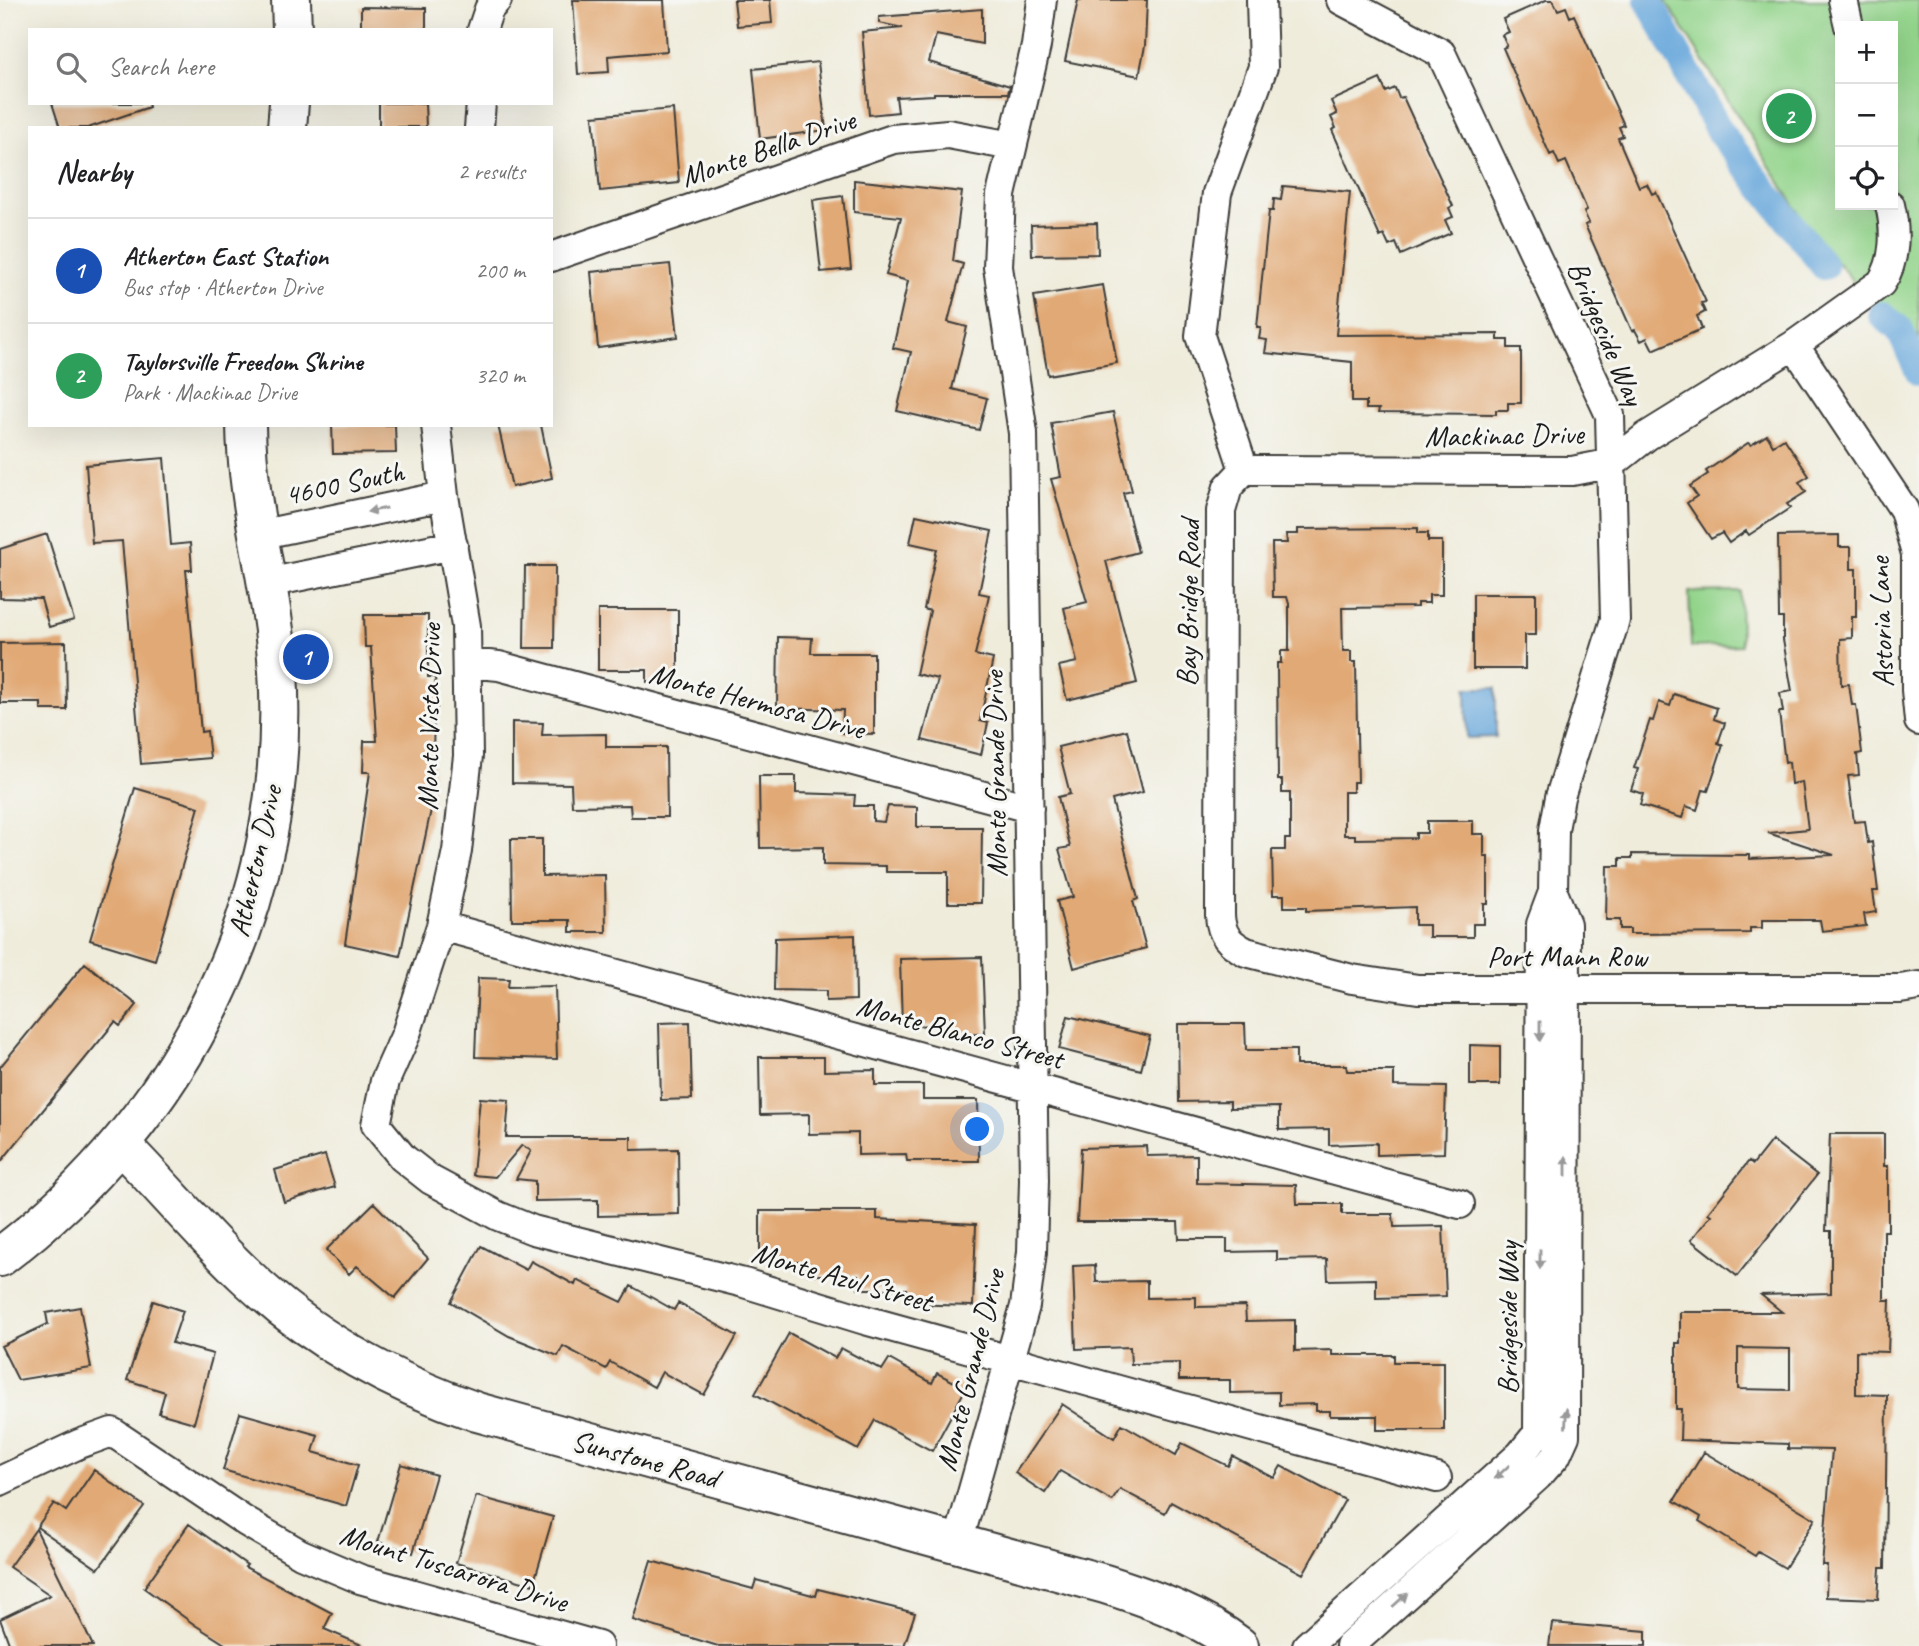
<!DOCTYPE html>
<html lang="en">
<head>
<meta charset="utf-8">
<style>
	body { margin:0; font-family:Caveat,sans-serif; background:#f6f6f6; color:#202124 }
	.controls { position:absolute; right:21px; top:21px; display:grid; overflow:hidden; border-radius:0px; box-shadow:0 7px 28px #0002 }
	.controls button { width:63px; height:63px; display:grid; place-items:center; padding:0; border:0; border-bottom:2px solid #e0e0e0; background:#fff; color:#202124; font:35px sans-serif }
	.you { position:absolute; left:978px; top:1130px; width:24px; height:24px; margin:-18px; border:5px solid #fff; border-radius:50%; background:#1a73e8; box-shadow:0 0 0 10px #1a73e833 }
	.badge { display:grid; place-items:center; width:46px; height:46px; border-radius:50%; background:#d93025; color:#fff; font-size:23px; font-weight:700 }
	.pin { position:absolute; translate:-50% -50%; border:4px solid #fff; box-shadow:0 2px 7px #0006 }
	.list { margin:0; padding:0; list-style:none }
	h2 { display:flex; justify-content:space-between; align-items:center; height:91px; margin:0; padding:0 28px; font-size:30px }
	h2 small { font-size:23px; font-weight:400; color:#757577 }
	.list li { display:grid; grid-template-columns:46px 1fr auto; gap:21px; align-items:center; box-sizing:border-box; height:105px; padding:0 28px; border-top:2px solid #e0e0e0 }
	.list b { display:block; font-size:26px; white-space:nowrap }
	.list p { margin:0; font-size:23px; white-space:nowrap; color:#757577 }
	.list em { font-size:23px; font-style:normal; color:#757577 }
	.icon { flex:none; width:38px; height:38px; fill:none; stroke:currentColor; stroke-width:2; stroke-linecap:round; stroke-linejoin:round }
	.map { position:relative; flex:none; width:1919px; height:1646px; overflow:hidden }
	.search { position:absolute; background:#fff; box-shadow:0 7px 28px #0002; left:28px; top:28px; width:525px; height:77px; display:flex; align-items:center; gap:18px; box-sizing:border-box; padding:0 24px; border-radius:0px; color:#757577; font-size:26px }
	.panel { position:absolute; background:#fff; box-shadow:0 7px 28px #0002; left:28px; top:126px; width:525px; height:301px; border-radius:0px }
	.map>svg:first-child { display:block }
</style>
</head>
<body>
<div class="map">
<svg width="1919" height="1646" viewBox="0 0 1919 1646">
	<rect width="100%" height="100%" fill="#f6f6f2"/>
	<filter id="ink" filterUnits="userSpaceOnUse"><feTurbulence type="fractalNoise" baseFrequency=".0143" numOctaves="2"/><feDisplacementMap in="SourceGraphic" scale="14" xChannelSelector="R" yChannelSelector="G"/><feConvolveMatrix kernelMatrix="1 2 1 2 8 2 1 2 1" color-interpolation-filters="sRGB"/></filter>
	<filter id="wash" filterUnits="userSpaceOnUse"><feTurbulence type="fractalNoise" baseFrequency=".00686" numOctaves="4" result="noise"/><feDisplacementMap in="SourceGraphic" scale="28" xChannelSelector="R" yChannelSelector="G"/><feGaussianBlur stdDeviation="1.57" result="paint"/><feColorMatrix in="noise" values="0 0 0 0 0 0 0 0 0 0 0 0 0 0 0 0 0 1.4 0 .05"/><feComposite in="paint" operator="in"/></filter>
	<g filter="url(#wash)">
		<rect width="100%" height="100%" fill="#efecdb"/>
		<path fill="#93d48b" stroke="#587854" stroke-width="2" fill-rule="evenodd" d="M 1665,0 L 1919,0 L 1919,364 L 1803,219 ZM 1840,26 L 1893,26 L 1893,205 L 1840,205 Z
			M 1740,591 L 1741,645 L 1691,647 L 1689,592 Z"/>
		<path fill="#69a8dc" stroke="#42627c" stroke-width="2" d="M 1466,688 L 1496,688 L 1496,737 L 1467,738 Z"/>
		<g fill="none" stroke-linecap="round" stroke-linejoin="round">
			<path stroke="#69a8dc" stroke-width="28" d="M 1648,0 L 1721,134 L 1824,266
				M 1882,315 L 1899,329 L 1919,372"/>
		</g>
		<g id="blocks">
			<path fill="#e1a974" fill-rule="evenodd" d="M 573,0 L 664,0 L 667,51 L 608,56 L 609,72 L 578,74 Z
				M 734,0 L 770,0 L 772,23 L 737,26 Z
				M 1078,0 L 1147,0 L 1145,46 L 1139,76 L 1065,61 Z
				M 1546,0 L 1553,0 L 1558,10 L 1566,7 L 1570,17 L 1574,15 L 1624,125 L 1619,127 L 1623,136 L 1618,138 L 1639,187 L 1647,184 L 1652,194 L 1656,192 L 1706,302 L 1701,303 L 1705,312 L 1697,316 L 1702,329 L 1653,350 L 1647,338 L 1641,341 L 1635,330 L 1632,331 L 1585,225 L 1589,223 L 1584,212 L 1587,210 L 1566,161 L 1559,164 L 1554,153 L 1550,155 L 1503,48 L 1507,46 L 1502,35 L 1509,32 L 1503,19 Z
				M 361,7 L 426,8 L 426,30 L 361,30 Z
				M 982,9 L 982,44 L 936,35 L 929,62 L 1010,86 L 1008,93 L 934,93 L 934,95 L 896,97 L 898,112 L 869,115 L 862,32 L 903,28 L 879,23 L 879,17 Z
				M 818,62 L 826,130 L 760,139 L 753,69 Z
				M 1380,79 L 1386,92 L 1395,88 L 1399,98 L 1403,97 L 1453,206 L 1449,208 L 1453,217 L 1445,220 L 1451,233 L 1401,255 L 1396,243 L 1389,246 L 1384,235 L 1380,237 L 1332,130 L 1336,128 L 1331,117 L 1337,114 L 1331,101 Z
				M 52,103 L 148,103 L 149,107 L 88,128 L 60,128 Z
				M 379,103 L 425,103 L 426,127 L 379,127 Z
				M 673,109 L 679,183 L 600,191 L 593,116 Z
				M 854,180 L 962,192 L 953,261 L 963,264 L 948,322 L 967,327 L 952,389 L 987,398 L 979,430 L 897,411 L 911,352 L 893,348 L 908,281 L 886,275 L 901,217 L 854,212 Z
				M 1283,186 L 1350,192 L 1336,335 L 1498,334 L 1498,340 L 1508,340 L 1508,348 L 1521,348 L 1521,403 L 1508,403 L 1508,410 L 1496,410 L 1496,414 L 1378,413 L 1379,409 L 1366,409 L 1366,402 L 1352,402 L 1352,362 L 1265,353 L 1267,340 L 1259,339 L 1261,327 L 1257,327 L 1262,278 L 1269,211 L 1273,211 L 1274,199 L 1281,200 Z
				M 843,196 L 851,269 L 821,272 L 813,200 Z
				M 1097,223 L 1098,254 L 1032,255 L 1031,225 Z
				M 670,264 L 678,337 L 598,348 L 591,272 Z
				M 1103,285 L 1117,363 L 1048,375 L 1034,296 Z
				M 1113,412 L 1132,491 L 1123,493 L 1138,552 L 1106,561 L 1137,683 L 1067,700 L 1059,666 L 1077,662 L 1064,608 L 1087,602 L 1051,479 L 1061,477 L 1051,423 Z
				M 332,425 L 395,425 L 396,453 L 333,454 Z
				M 498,425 L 541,425 L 552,478 L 512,487 Z
				M 1767,435 L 1773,445 L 1784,438 L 1809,476 L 1799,482 L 1806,492 L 1787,504 L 1790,508 L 1749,535 L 1746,531 L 1729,543 L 1722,533 L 1711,539 L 1687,503 L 1697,496 L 1690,486 L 1708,474 L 1706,471 L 1748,443 L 1751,445 Z
				M 164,458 L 171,545 L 190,543 L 192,570 L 186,570 L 201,732 L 207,731 L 210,758 L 141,764 L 122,541 L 92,543 L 86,465 Z
				M 916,515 L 992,531 L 979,593 L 989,595 L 975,655 L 993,659 L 980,721 L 988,723 L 981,755 L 922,740 L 938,679 L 916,674 L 930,611 L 924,609 L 937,549 L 910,543 Z
				M 1418,528 L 1418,533 L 1428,533 L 1428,541 L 1442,541 L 1442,595 L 1429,595 L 1429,603 L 1417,603 L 1417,607 L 1342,608 L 1343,651 L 1351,651 L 1351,662 L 1356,662 L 1357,732 L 1358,782 L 1353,782 L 1353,792 L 1344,792 L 1344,835 L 1355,835 L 1355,839 L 1416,838 L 1416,833 L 1427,833 L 1427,821 L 1473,821 L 1473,834 L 1484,834 L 1484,856 L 1488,856 L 1488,904 L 1484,904 L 1484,924 L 1473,924 L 1473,937 L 1429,937 L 1429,925 L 1415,925 L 1415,907 L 1306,911 L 1306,907 L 1284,907 L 1284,895 L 1273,895 L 1272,850 L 1285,850 L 1285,839 L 1290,839 L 1290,793 L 1282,793 L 1282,780 L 1278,780 L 1277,663 L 1281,663 L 1281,651 L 1289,651 L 1289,604 L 1287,597 L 1273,597 L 1272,543 L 1287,543 L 1286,534 L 1298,534 L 1298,529 Z
				M 47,534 L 74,620 L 49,627 L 41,599 L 0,598 L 0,549 Z
				M 1839,535 L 1839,547 L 1851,547 L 1851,569 L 1856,569 L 1856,617 L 1852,617 L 1852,638 L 1840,639 L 1841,685 L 1849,684 L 1852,705 L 1856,705 L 1862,753 L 1857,754 L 1859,775 L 1848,776 L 1854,822 L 1865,821 L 1868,843 L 1872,842 L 1878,891 L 1873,891 L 1876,912 L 1864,914 L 1866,926 L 1822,931 L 1820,920 L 1762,920 L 1762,928 L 1750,928 L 1750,933 L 1630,934 L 1630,929 L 1620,929 L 1620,920 L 1606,920 L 1607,866 L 1620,866 L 1620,858 L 1632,858 L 1632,854 L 1749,855 L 1749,859 L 1834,855 L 1768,833 L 1808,829 L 1802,782 L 1791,784 L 1789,762 L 1785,763 L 1779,712 L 1783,712 L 1780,693 L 1792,691 L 1783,640 L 1783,618 L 1779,618 L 1778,536 Z
				M 525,566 L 555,566 L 554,648 L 524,648 Z
				M 1473,594 L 1536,594 L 1536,635 L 1525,635 L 1525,669 L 1473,669 Z
				M 598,610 L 678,610 L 678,682 L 647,682 L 647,670 L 598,670 Z
				M 364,615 L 428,615 L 428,677 L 435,677 L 437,708 L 434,708 L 432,805 L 400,956 L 345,944 L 370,772 L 363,772 L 364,741 L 377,741 L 371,647 L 365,647 Z
				M 778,637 L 812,638 L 811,653 L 874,653 L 874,734 L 842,733 L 843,710 L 777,708 Z
				M 66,642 L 67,710 L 41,710 L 41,703 L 0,703 L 0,643 Z
				M 1674,694 L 1717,708 L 1714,719 L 1725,723 L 1718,743 L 1723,745 L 1708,791 L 1703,790 L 1697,810 L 1686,806 L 1682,818 L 1640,805 L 1643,794 L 1631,790 L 1638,769 L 1634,768 L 1650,720 L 1653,721 L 1659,702 L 1670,706 Z
				M 512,722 L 543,723 L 542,735 L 606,734 L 606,747 L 666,747 L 667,817 L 631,817 L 630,805 L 572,806 L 571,784 L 512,783 Z
				M 1127,730 L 1143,792 L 1112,800 L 1138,899 L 1133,901 L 1146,948 L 1074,968 L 1057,901 L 1073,897 L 1059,849 L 1070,847 L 1058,797 L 1070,794 L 1058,747 Z
				M 759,776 L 796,776 L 796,793 L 855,795 L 854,806 L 873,806 L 873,821 L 884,822 L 888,806 L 917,807 L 917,827 L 982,827 L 981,903 L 948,903 L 948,872 L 886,872 L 886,866 L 823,865 L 823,847 L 760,848 Z
				M 135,788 L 199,807 L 155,960 L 90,940 Z
				M 511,839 L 542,839 L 542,876 L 605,875 L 606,932 L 570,932 L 570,920 L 512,920 Z
				M 855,935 L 856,1000 L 826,1001 L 826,991 L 774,990 L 775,938 Z
				M 982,957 L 985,1034 L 950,1035 L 949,1025 L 902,1026 L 900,959 Z
				M 85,963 L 137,1005 L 120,1026 L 115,1022 L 0,1163 L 0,1067 Z
				M 478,978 L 509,979 L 508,987 L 555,986 L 557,1059 L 475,1057 Z
				M 1068,1016 L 1150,1036 L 1141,1070 L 1059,1049 Z
				M 690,1022 L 692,1099 L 661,1100 L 659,1023 Z
				M 1178,1024 L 1245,1024 L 1246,1050 L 1296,1050 L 1296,1065 L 1346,1065 L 1347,1071 L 1394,1071 L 1394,1086 L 1446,1087 L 1444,1153 L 1377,1155 L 1377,1143 L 1329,1145 L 1329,1129 L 1279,1130 L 1279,1107 L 1230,1108 L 1230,1101 L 1179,1102 Z
				M 1470,1045 L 1500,1046 L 1500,1085 L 1470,1085 Z
				M 759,1057 L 824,1057 L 824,1071 L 875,1070 L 875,1085 L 923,1085 L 923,1100 L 978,1100 L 979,1161 L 907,1161 L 906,1154 L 858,1155 L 858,1133 L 809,1134 L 809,1114 L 760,1115 Z
				M 480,1098 L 509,1100 L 506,1137 L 631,1137 L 631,1150 L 678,1149 L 679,1214 L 598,1216 L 598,1200 L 535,1201 L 535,1181 L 516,1179 L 531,1151 L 522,1145 L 495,1177 L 473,1175 Z
				M 1830,1134 L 1884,1134 L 1884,1166 L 1888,1166 L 1888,1231 L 1884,1231 L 1884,1300 L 1890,1300 L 1888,1352 L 1856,1351 L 1856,1394 L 1887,1395 L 1885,1568 L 1880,1568 L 1878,1599 L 1826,1597 L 1827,1565 L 1822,1565 L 1832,1450 L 1788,1449 L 1788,1444 L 1680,1440 L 1681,1409 L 1676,1409 L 1676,1343 L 1680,1343 L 1680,1312 L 1782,1312 L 1761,1295 L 1831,1293 L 1831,1231 L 1826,1231 ZM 1738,1348 L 1790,1349 L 1790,1390 L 1738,1389 Z
				M 1772,1140 L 1817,1175 L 1737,1276 L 1691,1240 L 1711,1215 L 1708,1213 L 1749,1161 L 1753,1164 Z
				M 1146,1146 L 1147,1156 L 1197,1155 L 1197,1183 L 1296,1185 L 1297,1204 L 1342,1204 L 1342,1214 L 1393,1214 L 1394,1227 L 1443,1226 L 1446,1296 L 1376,1298 L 1376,1279 L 1328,1280 L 1327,1259 L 1277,1260 L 1277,1251 L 1227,1252 L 1227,1239 L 1179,1239 L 1178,1222 L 1077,1222 L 1081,1148 Z
				M 325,1155 L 335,1187 L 284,1202 L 275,1170 Z
				M 374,1203 L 428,1258 L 395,1298 L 357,1266 L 349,1274 L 326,1250 Z
				M 760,1211 L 877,1211 L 877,1219 L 976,1224 L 973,1306 L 905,1304 L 906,1289 L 858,1289 L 858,1275 L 808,1275 L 808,1262 L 760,1262 Z
				M 481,1246 L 526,1270 L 531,1261 L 575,1285 L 577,1280 L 622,1302 L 631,1286 L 674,1310 L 678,1303 L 737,1336 L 704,1395 L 662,1372 L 654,1387 L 610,1362 L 606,1369 L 563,1346 L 558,1356 L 509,1336 L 451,1302 Z
				M 1095,1265 L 1096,1282 L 1147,1281 L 1147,1298 L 1196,1297 L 1196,1307 L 1245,1306 L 1246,1321 L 1295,1320 L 1295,1351 L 1332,1350 L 1332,1355 L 1394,1355 L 1394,1362 L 1444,1362 L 1444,1430 L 1377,1430 L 1377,1416 L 1330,1416 L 1330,1411 L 1316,1411 L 1316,1404 L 1279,1405 L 1279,1392 L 1230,1393 L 1230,1380 L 1179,1380 L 1179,1363 L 1131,1364 L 1130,1347 L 1076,1349 L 1073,1266 Z
				M 153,1301 L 183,1311 L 172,1343 L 213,1354 L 194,1423 L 159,1413 L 165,1392 L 127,1380 Z
				M 80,1307 L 91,1368 L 18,1380 L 1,1346 L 48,1324 L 46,1313 Z
				M 789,1333 L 835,1358 L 841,1348 L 882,1370 L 889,1359 L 932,1383 L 937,1373 L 966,1388 L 932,1451 L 875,1420 L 858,1450 L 755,1394 Z
				M 1062,1404 L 1114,1438 L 1122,1424 L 1176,1455 L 1182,1443 L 1228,1466 L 1233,1456 L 1274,1478 L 1281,1466 L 1345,1500 L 1303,1574 L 1171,1502 L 1165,1513 L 1120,1489 L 1112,1501 L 1060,1471 L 1045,1493 L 1015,1473 Z
				M 240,1413 L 318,1435 L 313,1452 L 358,1465 L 346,1506 L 223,1470 Z
				M 1704,1452 L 1815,1519 L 1785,1568 L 1758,1552 L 1755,1556 L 1699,1521 L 1701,1517 L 1674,1501 Z
				M 401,1464 L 436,1475 L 413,1553 L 378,1542 Z
				M 94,1470 L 144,1506 L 98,1569 L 37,1527 L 54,1503 L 66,1511 Z
				M 476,1496 L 553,1517 L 533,1585 L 456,1563 Z
				M 189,1524 L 247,1565 L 245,1567 L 332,1613 L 324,1629 L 364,1646 L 228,1646 L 195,1625 L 144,1588 Z
				M 36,1529 L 78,1615 L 93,1646 L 10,1646 L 0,1619 L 50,1595 L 9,1567 Z
				M 651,1561 L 753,1589 L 756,1580 L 816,1596 L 818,1589 L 915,1613 L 904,1646 L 718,1646 L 633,1620 Z
				M 1552,1623 L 1646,1631 L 1646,1646 L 1549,1646 Z"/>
		</g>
	</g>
	<g filter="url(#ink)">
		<use href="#blocks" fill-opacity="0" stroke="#3c3b39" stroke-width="2"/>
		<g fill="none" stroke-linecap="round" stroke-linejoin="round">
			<g stroke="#3c3b39" stroke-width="32">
				<path id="street" d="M 1261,0 L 1263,67 L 1217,193 L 1200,336 L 1244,470 L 1228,487 L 1221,511 L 1220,915 C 1221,935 1229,943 1246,952 L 1352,979 L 1418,989 L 1900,989 L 1919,986
					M 1843,0 L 1849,26
					M 482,30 L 489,9 L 497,0
					M 479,128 L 481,103
					M 551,257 L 893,139 L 948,134 L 1012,146
					M 1794,345 L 1904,510 L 1916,554 L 1916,690 L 1919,721
					M 436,425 L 444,496 L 466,626 L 468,756 L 457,851 L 441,926 L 406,1034 L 385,1081 L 376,1125 L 403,1158 L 431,1180 L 498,1216 L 533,1230 L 744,1283 L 865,1320 L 1437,1478
					M 1244,470 L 1572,471 L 1613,463 L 1647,436 L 1794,345 L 1881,283 C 1896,261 1896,230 1890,205
					M 258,535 L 444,496
					M 267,583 L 453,545
					M 468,663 L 499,666 L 1029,808
					M 441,926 L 1460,1204
					M 0,1481 L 79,1444 L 112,1432 L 246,1522 L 301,1554 L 360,1579 L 598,1646
					M 958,1543 L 1025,1306 L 1032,1252 L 1034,1180 L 1023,433 L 998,267 L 1001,195 L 1036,46 L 1042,0
					M 1307,1646 L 1520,1455 L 1538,1433 L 1541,924 L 1553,892 L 1554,830 L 1560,797 L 1615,620 L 1610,415 L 1441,53 L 1341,0
					M 1350,1646 L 1538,1476 L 1556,1456 L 1565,1436 L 1566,924 L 1553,892"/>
			</g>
			<g stroke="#3c3b39" stroke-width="42">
				<path id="secondary" d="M 291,0 L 292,30
					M 287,128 L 289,103
					M 121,1145 C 164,1188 203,1236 247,1277 C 313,1340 391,1382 477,1412 L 1105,1584 C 1152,1599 1200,1616 1239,1646
					M 0,1257 C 182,1120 293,902 278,671 C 273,589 247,508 246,425"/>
			</g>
			<use href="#street" stroke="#fff" stroke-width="28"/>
			<use href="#secondary" stroke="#fff" stroke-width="38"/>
		</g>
		<defs><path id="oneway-solid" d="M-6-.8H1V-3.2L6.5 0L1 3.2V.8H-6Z" transform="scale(1.75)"/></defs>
		<g fill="#999">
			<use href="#oneway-solid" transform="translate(377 510) rotate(168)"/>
			<use href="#oneway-solid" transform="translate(1540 1031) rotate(90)"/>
			<use href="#oneway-solid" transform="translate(1566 1166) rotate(-90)"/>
			<use href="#oneway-solid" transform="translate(1540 1259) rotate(90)"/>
			<use href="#oneway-solid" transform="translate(1566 1418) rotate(-87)"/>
			<use href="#oneway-solid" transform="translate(1502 1472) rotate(137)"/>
			<use href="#oneway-solid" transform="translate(1400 1600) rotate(-42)"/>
		</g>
	</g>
	<g text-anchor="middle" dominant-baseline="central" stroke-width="6" stroke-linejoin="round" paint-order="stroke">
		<g font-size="30" fill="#1c1c1c" stroke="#f6f6f2">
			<text transform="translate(768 148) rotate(-19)">Monte Bella Drive</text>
			<text transform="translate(1606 333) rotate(67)">Bridgeside Way</text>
			<text transform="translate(1504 435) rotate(-1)">Mackinac Drive</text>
			<text transform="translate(344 483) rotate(-12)">4600 South</text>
			<text transform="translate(1188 603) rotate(-89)">Bay Bridge Road</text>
			<text transform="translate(1881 622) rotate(-92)">Astoria Lane</text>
			<text transform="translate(757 701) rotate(15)">Monte Hermosa Drive</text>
			<text transform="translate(429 717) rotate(-89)">Monte Vista Drive</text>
			<text transform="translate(995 774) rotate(-91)">Monte Grande Drive</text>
			<text transform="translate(255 861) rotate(-77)">Atherton Drive</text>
			<text x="1567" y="956">Port Mann Row</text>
			<text transform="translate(960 1032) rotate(15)">Monte Blanco Street</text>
			<text transform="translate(842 1277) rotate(16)">Monte Azul Street</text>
			<text transform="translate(1507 1318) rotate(-90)">Bridgeside Way</text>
			<text transform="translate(970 1370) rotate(-76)">Monte Grande Drive</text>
			<text transform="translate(645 1459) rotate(15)">Sunstone Road</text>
			<text transform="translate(454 1568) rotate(17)">Mount Tuscarora Drive</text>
		</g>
	</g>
</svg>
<div class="controls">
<button>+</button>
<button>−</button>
<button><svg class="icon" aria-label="locate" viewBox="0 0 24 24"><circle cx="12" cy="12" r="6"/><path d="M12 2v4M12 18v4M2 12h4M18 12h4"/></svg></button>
</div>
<div class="you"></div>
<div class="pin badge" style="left:306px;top:657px;background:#1a4fb4">1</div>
<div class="pin badge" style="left:1789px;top:116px;background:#2e9e5b">2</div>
<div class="search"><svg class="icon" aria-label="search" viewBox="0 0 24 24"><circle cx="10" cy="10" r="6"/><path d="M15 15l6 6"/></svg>Search here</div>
<section class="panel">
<h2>Nearby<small>2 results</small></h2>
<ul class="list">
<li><span class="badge" style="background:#1a4fb4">1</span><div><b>Atherton East Station</b><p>Bus stop · Atherton Drive</p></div><em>200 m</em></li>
<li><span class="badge" style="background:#2e9e5b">2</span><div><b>Taylorsville Freedom Shrine</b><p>Park · Mackinac Drive</p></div><em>320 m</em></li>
</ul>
</section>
</div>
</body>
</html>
